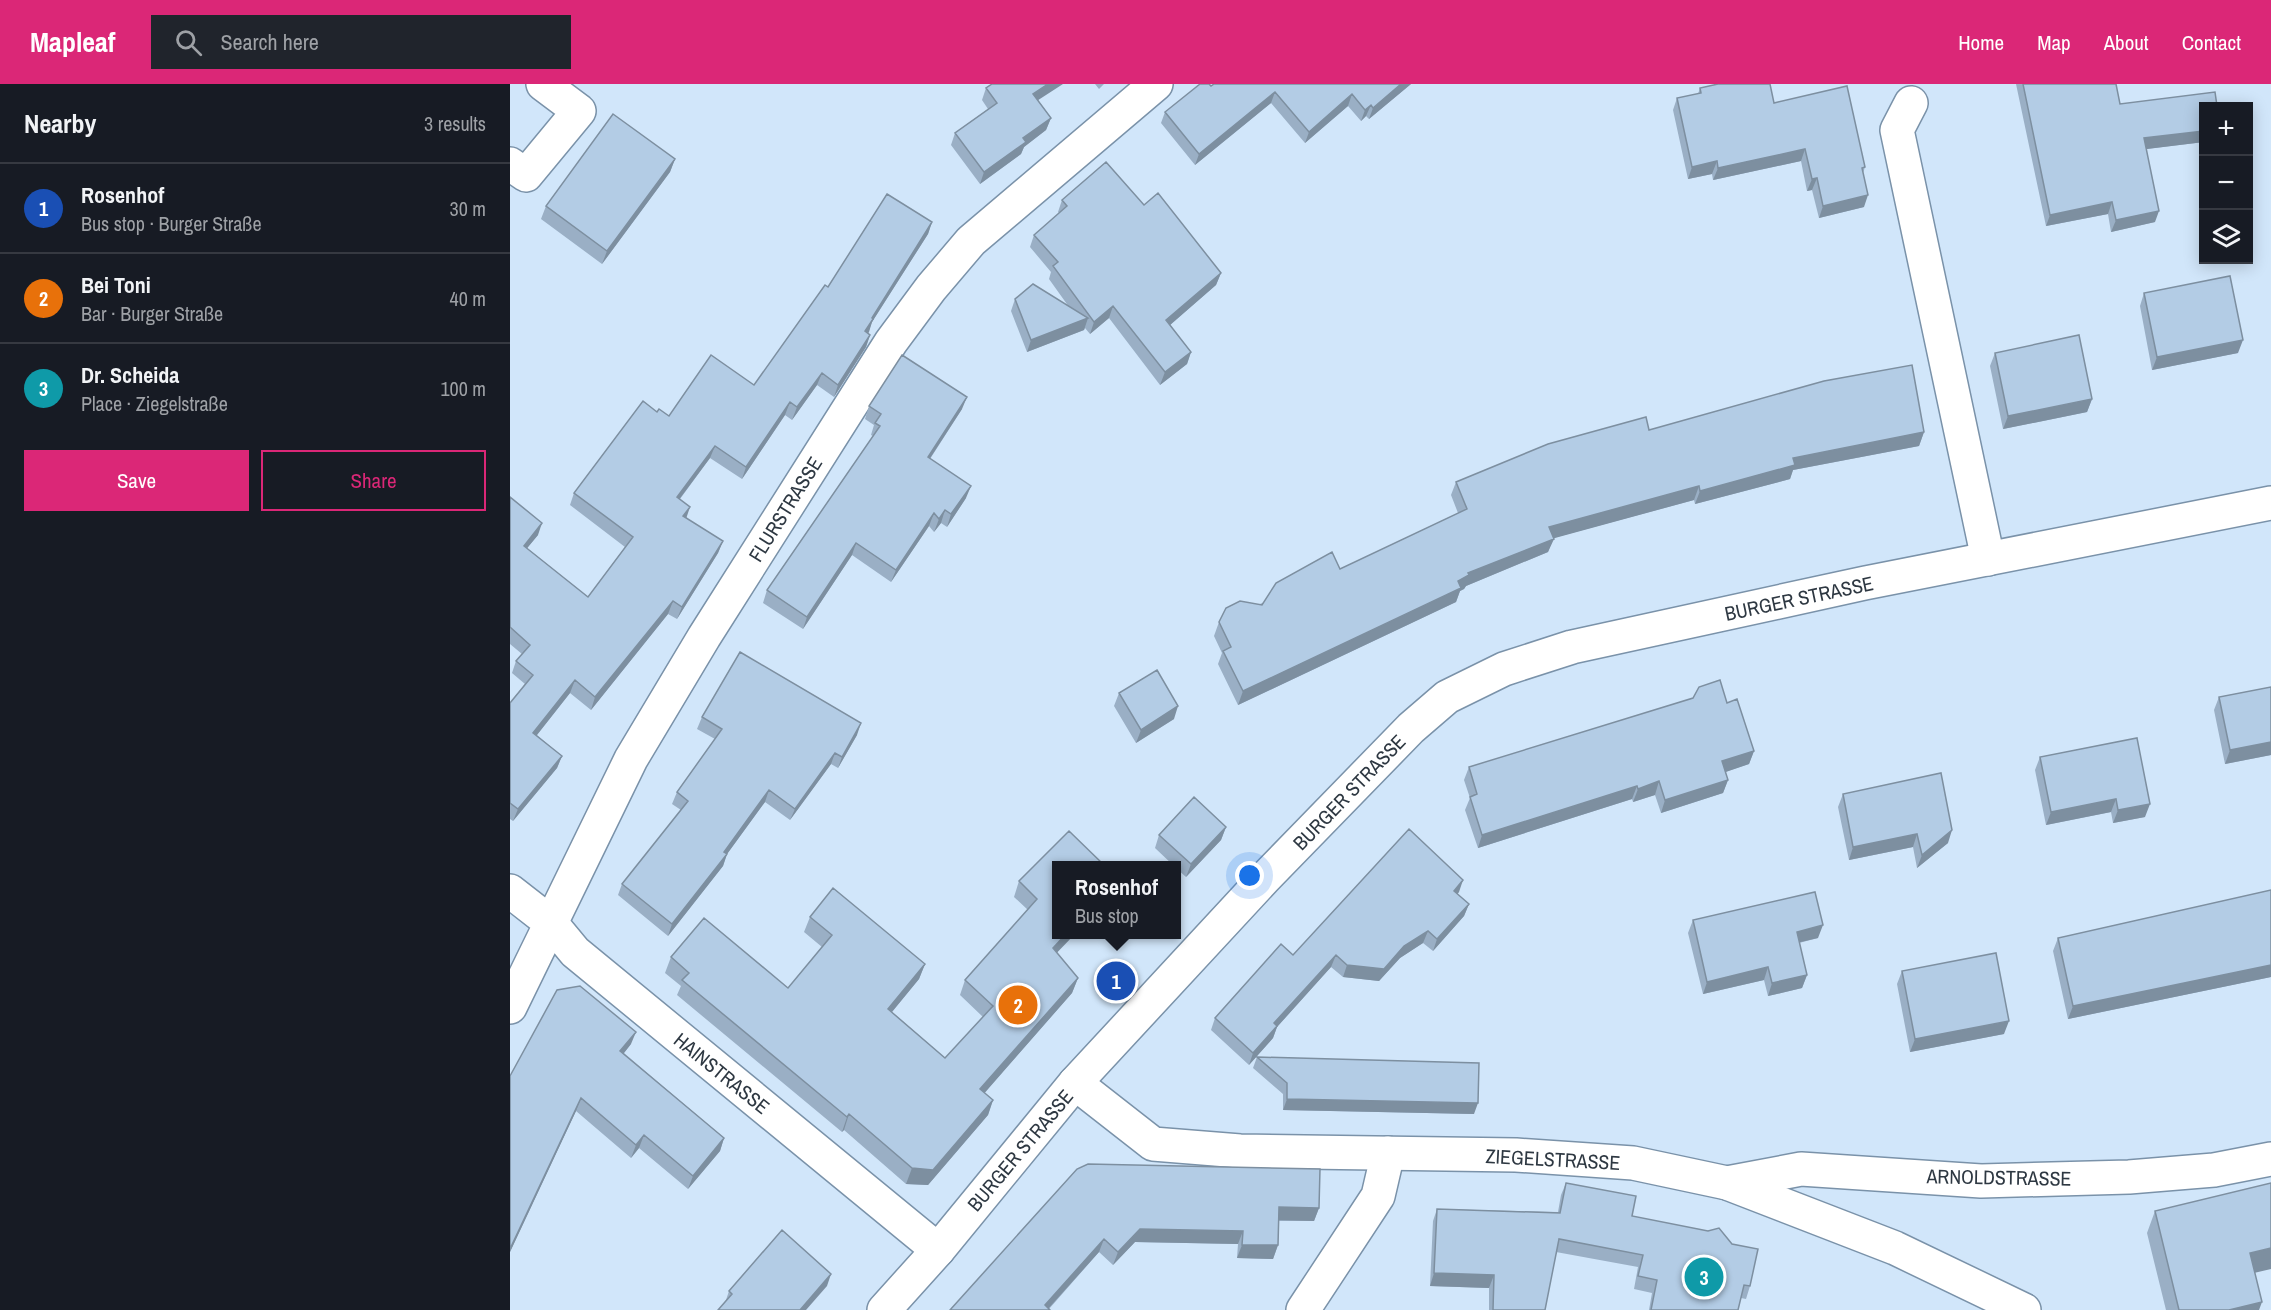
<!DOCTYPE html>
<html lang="en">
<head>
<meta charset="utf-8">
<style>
	body { margin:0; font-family:"Archivo Narrow",sans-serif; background:#20242c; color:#f1f3f6 }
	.controls { position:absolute; right:18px; top:18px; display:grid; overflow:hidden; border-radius:0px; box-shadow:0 3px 15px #0003 }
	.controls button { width:54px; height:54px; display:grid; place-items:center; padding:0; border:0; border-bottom:2px solid #363941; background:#171b24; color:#f1f3f6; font:30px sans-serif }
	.you { position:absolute; left:740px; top:792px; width:21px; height:21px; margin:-15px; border:4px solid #fff; border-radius:50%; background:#1a73e8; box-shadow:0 0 0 9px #1a73e833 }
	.badge { display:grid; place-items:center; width:39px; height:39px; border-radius:50%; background:#db2777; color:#fff; font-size:20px; font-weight:700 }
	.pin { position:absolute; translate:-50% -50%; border:3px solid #fff; box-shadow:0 2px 6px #0006 }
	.popup { position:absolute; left:542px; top:777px; width:129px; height:78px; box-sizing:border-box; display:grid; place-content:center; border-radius:0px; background:#171b24; filter:drop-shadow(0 2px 4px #0005); font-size:20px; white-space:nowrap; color:#9ea1a6 }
	.popup b { font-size:22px; color:#f1f3f6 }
	.popup::after { content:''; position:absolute; left:50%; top:100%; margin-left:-12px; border:12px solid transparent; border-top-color:#171b24 }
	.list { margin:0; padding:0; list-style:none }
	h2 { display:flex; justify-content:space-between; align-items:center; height:78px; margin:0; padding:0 24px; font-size:26px }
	h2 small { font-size:20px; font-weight:400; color:#9ea1a6 }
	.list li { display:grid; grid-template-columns:39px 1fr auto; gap:18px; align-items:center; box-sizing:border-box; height:90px; padding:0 24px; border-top:2px solid #363941 }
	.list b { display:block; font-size:22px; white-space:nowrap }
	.list p { margin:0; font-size:20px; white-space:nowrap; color:#9ea1a6 }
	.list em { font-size:20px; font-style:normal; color:#9ea1a6 }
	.actions { display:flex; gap:12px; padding:18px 24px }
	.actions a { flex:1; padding:14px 0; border:2px solid #db2777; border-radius:0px; text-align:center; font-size:21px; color:#db2777 }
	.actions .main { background:#db2777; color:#fff }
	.icon { flex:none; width:33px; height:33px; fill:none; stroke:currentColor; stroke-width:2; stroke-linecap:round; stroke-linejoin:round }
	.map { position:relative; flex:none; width:1761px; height:1226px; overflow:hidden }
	header { display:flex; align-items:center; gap:36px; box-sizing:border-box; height:84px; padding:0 30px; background:#db2777; color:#fff }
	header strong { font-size:28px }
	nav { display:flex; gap:33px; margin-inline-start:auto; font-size:21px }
	.search { width:420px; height:54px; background:#20242c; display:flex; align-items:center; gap:15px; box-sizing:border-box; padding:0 21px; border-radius:0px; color:#9ea1a6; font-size:22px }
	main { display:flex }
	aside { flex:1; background:#171b24 }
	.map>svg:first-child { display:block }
</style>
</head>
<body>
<header>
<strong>Mapleaf</strong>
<div class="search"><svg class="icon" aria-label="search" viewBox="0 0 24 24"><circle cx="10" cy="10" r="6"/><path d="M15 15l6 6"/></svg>Search here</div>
<nav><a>Home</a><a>Map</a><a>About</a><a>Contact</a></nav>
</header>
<main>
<aside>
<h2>Nearby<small>3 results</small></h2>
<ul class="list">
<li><span class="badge" style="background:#1a4fb4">1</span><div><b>Rosenhof</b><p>Bus stop · Burger Straße</p></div><em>30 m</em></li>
<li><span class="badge" style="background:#e8710a">2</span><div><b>Bei Toni</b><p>Bar · Burger Straße</p></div><em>40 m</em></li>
<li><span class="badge" style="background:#0f9aa8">3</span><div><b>Dr. Scheida</b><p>Place · Ziegelstraße</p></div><em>100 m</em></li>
</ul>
<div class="actions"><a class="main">Save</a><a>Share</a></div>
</aside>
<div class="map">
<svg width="1761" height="1226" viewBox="0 0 1761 1226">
	<rect width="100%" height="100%" fill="#d1e6fa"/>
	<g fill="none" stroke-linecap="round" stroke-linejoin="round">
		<g stroke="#7a92a9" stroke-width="36">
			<path id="minor" d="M 1401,19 L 1387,46 L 1478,475
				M 0,80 L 16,91 L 69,27 L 33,0
				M 0,807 L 41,839 L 65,868 L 428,1166
				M 0,923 L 121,675 L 194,553 L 381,258 L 421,204 L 461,157 L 646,0
				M 1217,1099 L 1291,1085 L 1471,1097 L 1619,1093 L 1704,1086 L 1761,1075
				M 793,1226 L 868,1112 L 878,1069"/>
		</g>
		<g stroke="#7a92a9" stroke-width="36">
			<path id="tertiary" d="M 565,999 L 643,1060 L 730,1067 L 1006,1071 L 1123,1079 L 1217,1099 L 1385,1164 L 1514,1226"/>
		</g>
		<g stroke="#7a92a9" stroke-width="36">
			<path id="secondary" d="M 374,1226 L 428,1166 L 565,999 L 754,795 L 901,644 L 937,613 L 994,585 L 1062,563 L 1355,499 L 1761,419"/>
		</g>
		<use href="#minor" stroke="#fff" stroke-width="33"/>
		<use href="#tertiary" stroke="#fff" stroke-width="33"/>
		<use href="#secondary" stroke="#fff" stroke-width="33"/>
	</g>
	<path fill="#9aafc5" d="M 585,0 L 594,0 L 589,5 Z
		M 901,0 L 859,35 L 856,32 L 851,37 L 838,22 L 795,59 L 761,19 L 685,81 L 651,39 L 655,28 L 701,2 Z
		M 1506,0 L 1606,0 L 1610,20 L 1694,22 L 1694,58 L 1636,65 L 1645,138 L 1601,148 L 1598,130 L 1536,142 Z
		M 476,4 L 528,16 L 541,34 L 536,46 L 514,63 L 511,70 L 470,100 L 441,61 L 445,49 L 478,25 L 472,16 Z
		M 1190,4 L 1264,19 L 1355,83 L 1353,89 L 1354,123 L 1309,134 L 1302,106 L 1297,107 L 1291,77 L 1203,96 L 1202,90 L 1178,95 L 1163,26 L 1167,14 L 1188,10 Z
		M 165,75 L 160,88 L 92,180 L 31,135 L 36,122 Z
		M 552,116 L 634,121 L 711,189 L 706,201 L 660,241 L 681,268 L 677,280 L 650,301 L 599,234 L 580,250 L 575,244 L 574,246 L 517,268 L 501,227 L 505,215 L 559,223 L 539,195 L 541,188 L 520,163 L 524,151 L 549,129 L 548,128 Z
		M 422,138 L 418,150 L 362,238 L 358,249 L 360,251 L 356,263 L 324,313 L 307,301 L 282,336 L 275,331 L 232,395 L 200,374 L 170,415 L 176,434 L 213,457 L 208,469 L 167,535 L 158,530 L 81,626 L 60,609 L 27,651 L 52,672 L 47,684 L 3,737 L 0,735 L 0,619 L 15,600 L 2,589 L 6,577 L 12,570 L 0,560 L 0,413 L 28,451 L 17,464 L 78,513 L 115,463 L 60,421 L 64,409 L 147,328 L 159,332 L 244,301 L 318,203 Z
		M 1634,209 L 1728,269 L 1642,286 L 1630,222 Z
		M 1485,269 L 1582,315 L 1577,328 L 1493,345 L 1480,282 Z
		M 359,322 L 452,325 L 420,375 L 456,414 L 437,443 L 431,439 L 424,448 L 419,442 L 381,498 L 342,471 L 293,545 L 253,519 L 257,506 L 363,352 L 361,351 L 364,341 L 355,335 Z
		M 1139,346 L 1414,348 L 1409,362 L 1283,386 L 1280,395 L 1185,420 L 1184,416 L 1043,454 L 1038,468 L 956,502 L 954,505 L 950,507 L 946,518 L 728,621 L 708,580 L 712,569 L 704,552 L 709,538 L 830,485 L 948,429 L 941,411 L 946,398 Z
		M 1761,603 L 1761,671 L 1715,680 L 1704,626 L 1709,613 Z
		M 609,609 L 664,635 L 626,659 L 604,622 Z
		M 192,633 L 347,651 L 328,684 L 321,680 L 280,736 L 255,718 L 217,770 L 213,782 L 158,852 L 108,811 L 112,800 L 171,726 L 162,720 L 167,708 L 205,655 L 187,645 Z
		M 1627,654 L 1635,733 L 1603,739 L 1601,728 L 1536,741 L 1525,686 L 1530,673 Z
		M 1244,667 L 1239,680 L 1215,688 L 1218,696 L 1213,709 L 1151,729 L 1145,711 L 1123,718 L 1122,715 L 968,764 L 955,726 L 960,714 L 954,696 L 959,683 Z
		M 1333,710 L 1438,759 L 1407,784 L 1403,763 L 1339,776 L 1328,723 Z
		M 716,743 L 711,756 L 676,793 L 666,784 L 666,782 L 664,782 L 645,764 L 649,751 Z
		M 559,747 L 547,869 L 568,894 L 562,909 L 474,1009 L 483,1016 L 478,1031 L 418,1101 L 396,1100 L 334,1046 L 332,1048 L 167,911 L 171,902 L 155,889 L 161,873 L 278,904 L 312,863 L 294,848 L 300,833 L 415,880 L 409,895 L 382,928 L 435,974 L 473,933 L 450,911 L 455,896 L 518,826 L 504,813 L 509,797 Z
		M 1761,806 L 1761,893 L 1558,935 L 1543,867 L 1548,854 Z
		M 949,808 L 947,810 L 959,820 L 954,832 L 923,867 L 913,859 L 890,874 L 869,897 L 833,893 L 821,883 L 767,943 L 763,954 L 739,981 L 701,946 L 705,934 L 783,871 Z
		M 1183,836 L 1308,854 L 1289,859 L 1297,891 L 1292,904 L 1258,912 L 1254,896 L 1193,910 L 1178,849 Z
		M 1392,887 L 1494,950 L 1400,968 L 1387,900 Z
		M 121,960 L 114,969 L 214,1054 L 210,1067 L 178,1105 L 129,1064 L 121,1074 L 66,1027 L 0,1168 L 0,992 Z
		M 747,973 L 964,1030 L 773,1026 L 773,1010 L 743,984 Z
		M 567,1085 L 809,1124 L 804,1137 L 769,1137 L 768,1161 L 763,1175 L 727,1174 L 728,1160 L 625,1158 L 603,1181 L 589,1168 L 539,1225 L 440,1226 Z
		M 1056,1099 L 1122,1132 L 1240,1202 L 1236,1215 L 1231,1214 L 1228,1226 L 1139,1226 L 1142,1209 L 1124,1205 L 1128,1183 L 1046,1168 L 1035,1226 L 979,1226 L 979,1204 L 920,1202 L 923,1137 L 927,1125 L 1048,1128 L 1051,1111 Z
		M 1645,1127 L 1744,1189 L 1749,1226 L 1656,1226 L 1637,1149 Z
		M 317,1202 L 215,1219 L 219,1207 Z"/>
	<path fill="#7d8fa0" d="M 538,0 L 553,0 L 519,22 L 523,10 Z
		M 891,0 L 901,0 L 859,35 L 863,24 Z
		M 765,8 L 761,19 L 685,81 L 689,70 Z
		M 842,10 L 838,22 L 795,59 L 799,48 Z
		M 861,21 L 856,32 L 851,37 L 855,26 Z
		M 541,34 L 536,46 L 514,63 L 511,70 L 470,100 L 474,88 L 513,54 Z
		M 1694,47 L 1694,58 L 1629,66 L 1634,54 Z
		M 1295,65 L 1291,77 L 1203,96 L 1208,84 Z
		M 165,75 L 160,88 L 92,180 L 97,167 Z
		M 1207,77 L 1202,90 L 1178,95 L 1182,83 Z
		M 1307,94 L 1302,106 L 1297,107 L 1302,95 Z
		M 1358,111 L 1354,123 L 1309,134 L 1313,122 Z
		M 1602,118 L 1598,130 L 1536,142 L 1540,131 Z
		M 1649,127 L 1645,138 L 1601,148 L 1606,136 Z
		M 422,138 L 418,150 L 362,238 L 359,248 L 350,260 L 355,247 L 362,234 Z
		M 711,189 L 706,201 L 652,248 L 656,236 Z
		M 603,222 L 599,234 L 580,250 L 584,238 Z
		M 578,234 L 574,246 L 517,268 L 521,256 Z
		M 360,251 L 356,263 L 324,313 L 328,301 Z
		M 1733,256 L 1728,269 L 1642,286 L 1647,273 Z
		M 681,268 L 677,280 L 650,301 L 655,288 Z
		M 312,289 L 307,301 L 282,336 L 287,323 Z
		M 457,313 L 452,325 L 413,385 L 418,373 Z
		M 1582,315 L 1577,328 L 1493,345 L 1498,332 Z
		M 280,318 L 275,331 L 232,395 L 236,383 Z
		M 1414,348 L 1409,362 L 1283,386 L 1280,395 L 1185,420 L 1190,407 L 1283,374 Z
		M 205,362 L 200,374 L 162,425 L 167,413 Z
		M 461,402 L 456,414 L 437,443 L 441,430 Z
		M 1189,402 L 1184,416 L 1034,457 L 1039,443 Z
		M 180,423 L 176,435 L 173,432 Z
		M 435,426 L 431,439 L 424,448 L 429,435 Z
		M 424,429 L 419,442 L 381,498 L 386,486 Z
		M 32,439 L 28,451 L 9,474 L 14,462 Z
		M 1044,455 L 1038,468 L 956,502 L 954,505 L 950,507 L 946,518 L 728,621 L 733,607 L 948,497 L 958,489 Z
		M 213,457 L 208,469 L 167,535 L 172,523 Z
		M 346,459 L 342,471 L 293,545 L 297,533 Z
		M 163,517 L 158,530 L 81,626 L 85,613 Z
		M 65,596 L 60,609 L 19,661 L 23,649 Z
		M 668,622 L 664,635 L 626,659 L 631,646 Z
		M 351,639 L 347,651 L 328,684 L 332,673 Z
		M 1761,658 L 1761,671 L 1715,680 L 1720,666 Z
		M 1244,667 L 1239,680 L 1207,691 L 1212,677 Z
		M 325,669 L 321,680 L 280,736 L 285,725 Z
		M 52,672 L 47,684 L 3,737 L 8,725 Z
		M 1218,696 L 1213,709 L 1151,729 L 1155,716 Z
		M 1149,697 L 1145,711 L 1123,718 L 1128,705 Z
		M 1127,702 L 1122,715 L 968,764 L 972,751 Z
		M 259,706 L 255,718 L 212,777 L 217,770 L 213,782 L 158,852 L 162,840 Z
		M 1606,715 L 1601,728 L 1536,741 L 1541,728 Z
		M 1640,720 L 1635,733 L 1603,739 L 1608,726 Z
		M 716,743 L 711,756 L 676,793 L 681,780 Z
		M 1442,746 L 1438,759 L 1407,784 L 1412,771 Z
		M 1407,750 L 1403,763 L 1339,776 L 1343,763 Z
		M 953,796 L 949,808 L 940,819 L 944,807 Z
		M 959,820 L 954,832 L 923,867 L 927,855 Z
		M 1313,841 L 1308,854 L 1282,860 L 1287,848 Z
		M 918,847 L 913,859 L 890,874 L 869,897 L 833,893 L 837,881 L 894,862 Z
		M 556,850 L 565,850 L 537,879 L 543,864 Z
		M 826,871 L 821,883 L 767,943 L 763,954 L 739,981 L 743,969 L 764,939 Z
		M 415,880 L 409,895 L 372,940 L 378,925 Z
		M 1761,881 L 1761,893 L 1558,935 L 1563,922 Z
		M 1258,883 L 1254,896 L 1193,910 L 1197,898 Z
		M 1297,891 L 1292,904 L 1258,912 L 1262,899 Z
		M 568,894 L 562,909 L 465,1020 L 470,1005 Z
		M 1499,937 L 1494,950 L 1400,968 L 1405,955 Z
		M 126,948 L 121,960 L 106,979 L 110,967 Z
		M 71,1014 L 66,1027 L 0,1168 L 0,1165 Z
		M 777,1015 L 968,1019 L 964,1030 L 773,1026 Z
		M 483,1016 L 478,1031 L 418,1101 L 396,1100 L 402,1084 Z
		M 339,1030 L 334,1046 L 332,1048 L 337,1033 Z
		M 134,1051 L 129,1064 L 121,1074 L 126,1061 Z
		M 214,1054 L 210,1067 L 178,1105 L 183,1092 Z
		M 769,1123 L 809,1124 L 804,1137 L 764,1136 Z
		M 630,1145 L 733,1147 L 728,1160 L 625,1158 L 603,1181 L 608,1168 Z
		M 594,1155 L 589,1168 L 537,1226 L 535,1221 Z
		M 732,1161 L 768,1161 L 763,1175 L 727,1174 Z
		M 1761,1164 L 1761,1185 L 1731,1192 L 1740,1169 Z
		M 924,1189 L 984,1191 L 979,1204 L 920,1202 Z
		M 321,1190 L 317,1202 L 296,1226 L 290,1226 Z
		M 1752,1218 L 1749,1226 L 1719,1226 Z"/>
	<path fill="#b3cce5" stroke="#7d8fa0" stroke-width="1.5" d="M 482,0 L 538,0 L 523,10 L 541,34 L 513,54 L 516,58 L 474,88 L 445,49 L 487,19 L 476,4 Z
		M 690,0 L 699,0 L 701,2 L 704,0 L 891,0 L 863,24 L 861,21 L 855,26 L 842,10 L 799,48 L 765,8 L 689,70 L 655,28 Z
		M 1208,0 L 1260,0 L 1264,19 L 1337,2 L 1355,83 L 1352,84 L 1358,111 L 1313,122 L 1307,94 L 1302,95 L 1295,65 L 1208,84 L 1207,77 L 1182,83 L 1167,14 L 1191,9 L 1190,4 Z
		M 1513,0 L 1606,0 L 1610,20 L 1705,8 L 1707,22 L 1694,22 L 1694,47 L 1634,54 L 1649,127 L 1606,136 L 1602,118 L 1540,131 Z
		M 103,30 L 165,75 L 97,167 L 36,122 Z
		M 596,78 L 634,121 L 648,109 L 711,189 L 656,236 L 681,268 L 655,288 L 603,222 L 584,238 L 543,182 L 548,178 L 524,151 L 557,122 L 552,116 Z
		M 377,110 L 422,138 L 362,234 L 363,235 L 355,247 L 360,251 L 328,301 L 312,289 L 287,323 L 280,318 L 236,383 L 205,362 L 167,413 L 180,423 L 173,432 L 213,457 L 172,523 L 163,517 L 85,613 L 65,596 L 23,649 L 52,672 L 8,725 L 0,719 L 0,619 L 23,591 L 6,577 L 20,561 L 0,543 L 0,413 L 32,439 L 14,462 L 78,513 L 123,453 L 64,409 L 133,317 L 147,328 L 149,325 L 159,332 L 201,271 L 244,301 L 315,201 L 318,203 Z
		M 1720,192 L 1733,256 L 1647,273 L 1634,209 Z
		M 523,200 L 578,234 L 521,256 L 505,215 Z
		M 1569,251 L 1582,315 L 1498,332 L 1485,269 Z
		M 392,271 L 457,313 L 418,373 L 461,402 L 441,430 L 435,426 L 429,435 L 424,429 L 386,486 L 346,459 L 297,533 L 257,506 L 370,342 L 365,339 L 371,330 L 359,322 Z
		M 1402,281 L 1414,348 L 1283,374 L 1285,381 L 1190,407 L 1189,402 L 1039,443 L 1044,455 L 958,489 L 959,491 L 948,497 L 951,504 L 733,607 L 713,567 L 721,563 L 709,538 L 716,524 L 730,517 L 752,521 L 766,499 L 822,468 L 830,485 L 957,425 L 946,398 L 1038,360 L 1136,333 L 1139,346 L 1314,297 Z
		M 230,568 L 351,639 L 332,673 L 325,669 L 285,725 L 259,706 L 214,768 L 217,770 L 162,840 L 112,800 L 178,717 L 167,708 L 212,645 L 192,633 Z
		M 647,586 L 668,622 L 631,646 L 609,609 Z
		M 1210,596 L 1217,619 L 1227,615 L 1244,667 L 1212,677 L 1218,696 L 1155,716 L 1149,697 L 1128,705 L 1127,702 L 972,751 L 960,713 L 967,710 L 959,683 L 1183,614 L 1189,603 Z
		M 1761,603 L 1761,658 L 1720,666 L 1709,613 Z
		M 1627,654 L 1640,720 L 1608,726 L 1606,715 L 1541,728 L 1530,673 Z
		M 1431,689 L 1442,746 L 1412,771 L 1407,750 L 1343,763 L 1333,710 Z
		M 684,713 L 716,743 L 681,780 L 649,751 Z
		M 899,745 L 953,796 L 944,807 L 959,820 L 927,855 L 918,847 L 894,862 L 874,885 L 837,881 L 826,871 L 764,939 L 767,942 L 743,969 L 705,934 L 771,860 L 783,871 Z
		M 559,747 L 595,782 L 546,782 L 546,850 L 556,850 L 543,864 L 568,894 L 470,1005 L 483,1016 L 423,1086 L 402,1084 L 339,1030 L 337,1033 L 172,896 L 179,889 L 161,873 L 194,834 L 278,904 L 322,851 L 300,833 L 323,804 L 415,880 L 378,925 L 435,974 L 483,922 L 455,896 L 527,815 L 509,797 Z
		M 1761,806 L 1761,881 L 1563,922 L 1548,854 Z
		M 1305,808 L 1313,841 L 1287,848 L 1297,891 L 1262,899 L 1258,883 L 1197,898 L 1183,836 Z
		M 1486,869 L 1499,937 L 1405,955 L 1392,887 Z
		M 70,902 L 126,948 L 110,967 L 214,1054 L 183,1092 L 134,1051 L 126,1061 L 71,1014 L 0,1165 L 0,992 L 47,906 Z
		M 747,973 L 969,979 L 968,1019 L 777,1015 L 777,999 Z
		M 578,1080 L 810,1085 L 809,1124 L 769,1123 L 768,1161 L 732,1161 L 733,1147 L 630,1145 L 608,1168 L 594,1155 L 535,1221 L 540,1226 L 440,1226 L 567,1085 Z
		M 1056,1099 L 1126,1112 L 1122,1132 L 1198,1147 L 1209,1144 L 1222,1160 L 1248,1165 L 1240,1202 L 1234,1201 L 1228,1226 L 1141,1226 L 1147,1196 L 1128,1192 L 1133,1171 L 1049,1155 L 1035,1226 L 983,1226 L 984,1191 L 924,1189 L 927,1125 L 1050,1129 Z
		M 1761,1099 L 1761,1164 L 1740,1169 L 1752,1218 L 1719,1226 L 1669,1226 L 1645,1127 Z
		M 272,1146 L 321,1190 L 290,1226 L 208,1226 L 222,1210 L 219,1207 Z"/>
	<g text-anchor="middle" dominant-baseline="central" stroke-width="4.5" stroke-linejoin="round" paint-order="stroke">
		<g font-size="20" fill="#2e3842" stroke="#fff">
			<text transform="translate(275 425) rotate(-58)">FLURSTRASSE</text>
			<text transform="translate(1289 514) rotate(-12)">BURGER STRASSE</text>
			<text transform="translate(839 708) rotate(-46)">BURGER STRASSE</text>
			<text transform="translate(212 989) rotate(39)">HAINSTRASSE</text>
			<text transform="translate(510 1066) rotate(-50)">BURGER STRASSE</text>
			<text transform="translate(1043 1075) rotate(3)">ZIEGELSTRASSE</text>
			<text transform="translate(1489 1093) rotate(1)">ARNOLDSTRASSE</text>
		</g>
	</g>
</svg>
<div class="controls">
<button>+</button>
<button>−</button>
<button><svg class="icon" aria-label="layers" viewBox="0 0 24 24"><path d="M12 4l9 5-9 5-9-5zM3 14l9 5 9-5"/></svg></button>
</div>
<div class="you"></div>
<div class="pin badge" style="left:606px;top:897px;background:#1a4fb4">1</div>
<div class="popup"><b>Rosenhof</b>Bus stop</div>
<div class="pin badge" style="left:508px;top:921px;background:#e8710a">2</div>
<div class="pin badge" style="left:1194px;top:1193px;background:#0f9aa8">3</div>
</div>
</main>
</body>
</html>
